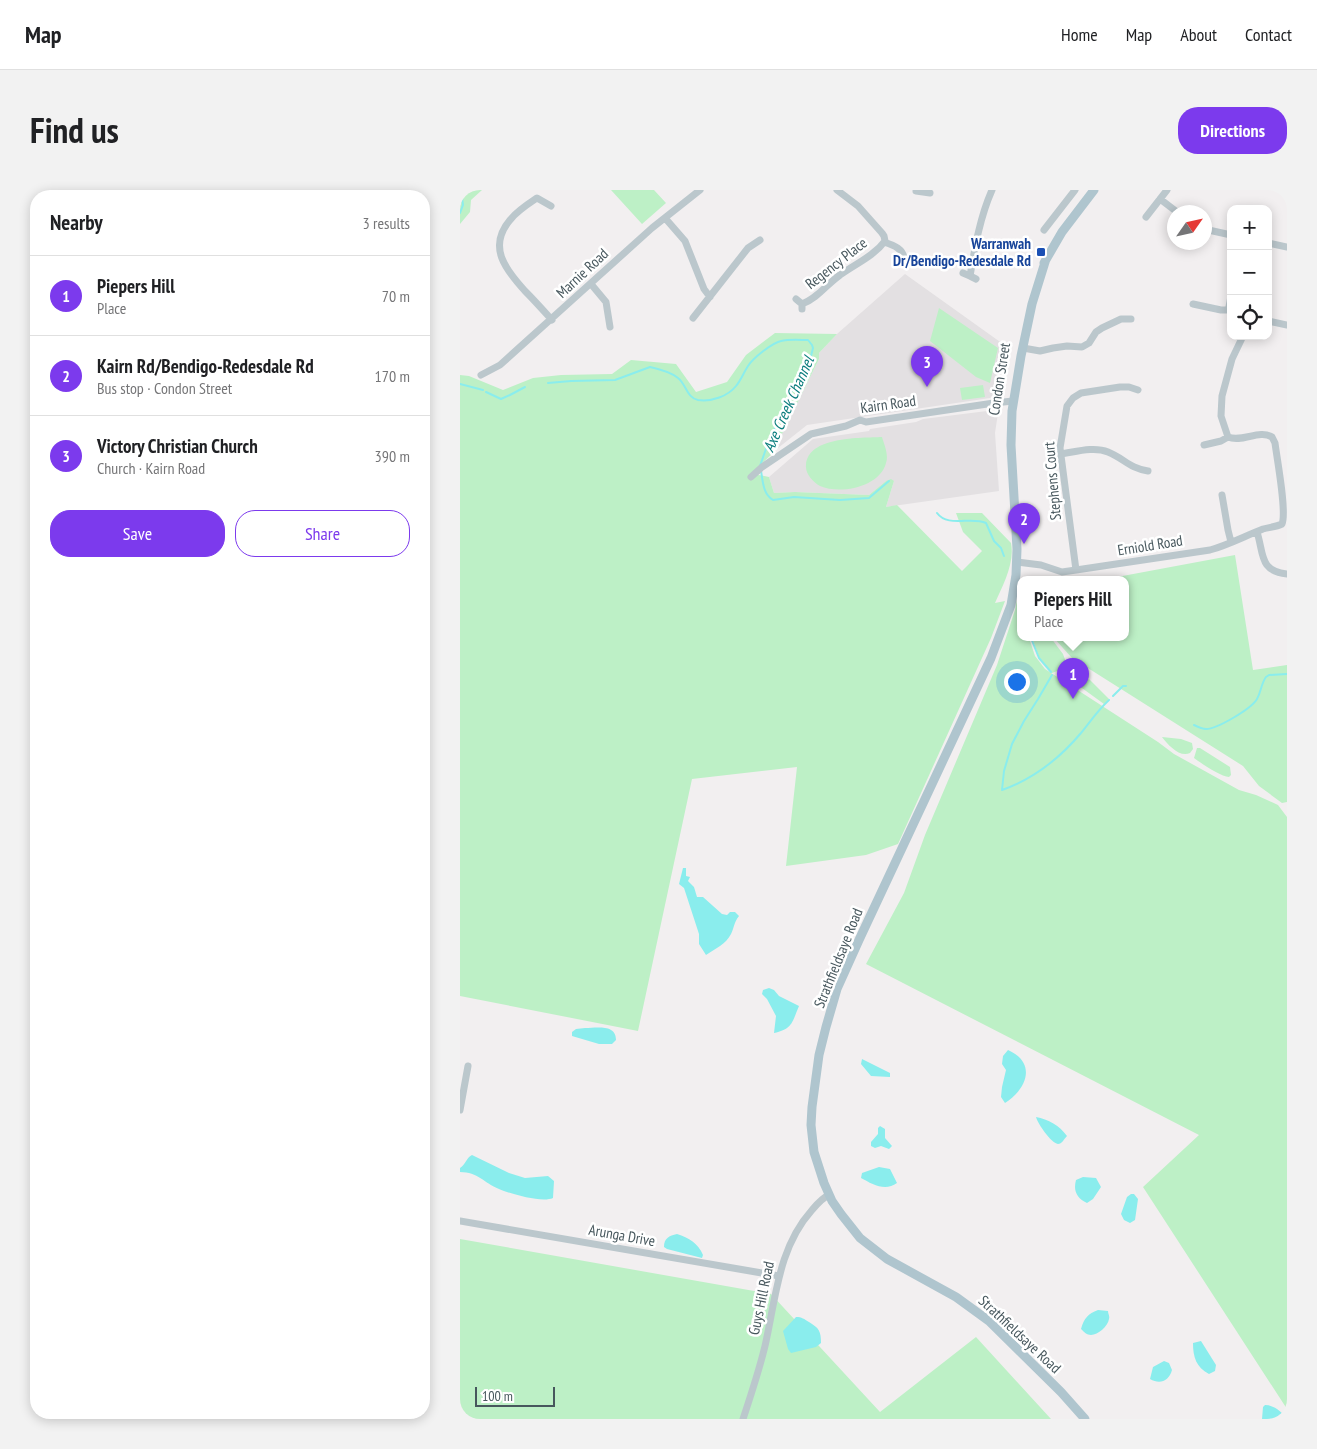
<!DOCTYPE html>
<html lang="en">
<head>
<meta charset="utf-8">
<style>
	body { margin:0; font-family:"PT Sans Narrow",sans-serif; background:#f2f2f2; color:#202124 }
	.controls { position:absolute; right:15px; top:15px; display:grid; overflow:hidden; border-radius:10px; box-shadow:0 2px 12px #0003 }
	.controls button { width:45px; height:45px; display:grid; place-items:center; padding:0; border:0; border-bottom:1px solid #e0e0e0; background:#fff; color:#202124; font:25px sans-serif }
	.compass { position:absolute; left:707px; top:15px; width:45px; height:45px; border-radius:50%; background:#fff; box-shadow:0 2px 12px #0003; rotate:56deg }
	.scale { position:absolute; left:15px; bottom:12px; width:80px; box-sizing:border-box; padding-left:5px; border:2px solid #47575d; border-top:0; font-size:14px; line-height:18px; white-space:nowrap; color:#47575d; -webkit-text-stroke:4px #fff; paint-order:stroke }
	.you { position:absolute; left:556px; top:491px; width:18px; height:18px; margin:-12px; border:4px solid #fff; border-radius:50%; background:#1a73e8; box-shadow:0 0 0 8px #1a73e833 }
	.badge { display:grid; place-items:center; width:32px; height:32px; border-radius:50%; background:#7c3aed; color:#fff; font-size:16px; font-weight:700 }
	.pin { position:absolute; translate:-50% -41px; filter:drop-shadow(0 1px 2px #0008) }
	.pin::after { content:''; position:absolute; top:26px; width:18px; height:15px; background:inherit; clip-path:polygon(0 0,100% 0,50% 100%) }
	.popup { position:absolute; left:557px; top:386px; width:112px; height:65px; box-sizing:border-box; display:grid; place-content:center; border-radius:10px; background:#fff; filter:drop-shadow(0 1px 4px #0005); font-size:16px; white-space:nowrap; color:#757577 }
	.popup b { font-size:19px; color:#202124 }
	.popup::after { content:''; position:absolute; left:50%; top:100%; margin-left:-10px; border:10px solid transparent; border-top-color:#fff }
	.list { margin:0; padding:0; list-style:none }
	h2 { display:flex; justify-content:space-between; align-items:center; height:65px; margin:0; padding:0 20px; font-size:21px }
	h2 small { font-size:16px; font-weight:400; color:#757577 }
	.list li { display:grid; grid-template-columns:32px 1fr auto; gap:15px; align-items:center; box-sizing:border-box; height:80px; padding:0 20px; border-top:1px solid #e0e0e0 }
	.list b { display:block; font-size:19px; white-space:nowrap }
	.list p { margin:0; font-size:16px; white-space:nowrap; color:#757577 }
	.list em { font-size:16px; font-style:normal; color:#757577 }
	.actions { display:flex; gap:10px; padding:15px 20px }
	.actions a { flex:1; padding:11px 0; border:1px solid #7c3aed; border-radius:20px; text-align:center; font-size:18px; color:#7c3aed }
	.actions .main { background:#7c3aed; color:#fff }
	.icon { flex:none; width:28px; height:28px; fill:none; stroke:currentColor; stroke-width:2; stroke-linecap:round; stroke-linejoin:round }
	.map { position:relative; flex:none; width:827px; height:1229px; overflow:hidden; border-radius:20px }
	header { display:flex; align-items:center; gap:30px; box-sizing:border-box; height:70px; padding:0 25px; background:#fff; border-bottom:1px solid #e0e0e0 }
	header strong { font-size:24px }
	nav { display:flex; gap:28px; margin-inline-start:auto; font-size:18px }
	.intro { display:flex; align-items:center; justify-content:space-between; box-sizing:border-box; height:120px; padding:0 30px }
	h1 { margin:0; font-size:35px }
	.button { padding:12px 22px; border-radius:20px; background:#7c3aed; color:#fff; font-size:18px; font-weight:700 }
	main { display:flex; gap:30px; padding:0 30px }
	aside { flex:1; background:#fff; border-radius:20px; box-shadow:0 2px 12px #0003 }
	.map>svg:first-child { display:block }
</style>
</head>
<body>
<header>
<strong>Map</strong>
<nav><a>Home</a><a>Map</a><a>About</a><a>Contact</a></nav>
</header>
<div class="intro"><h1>Find us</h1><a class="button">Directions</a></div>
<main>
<aside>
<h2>Nearby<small>3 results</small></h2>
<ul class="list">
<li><span class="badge">1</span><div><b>Piepers Hill</b><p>Place</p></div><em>70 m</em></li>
<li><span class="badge">2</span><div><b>Kairn Rd/Bendigo-Redesdale Rd</b><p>Bus stop · Condon Street</p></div><em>170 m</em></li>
<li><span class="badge">3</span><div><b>Victory Christian Church</b><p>Church · Kairn Road</p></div><em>390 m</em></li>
</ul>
<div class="actions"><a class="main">Save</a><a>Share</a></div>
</aside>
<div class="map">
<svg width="827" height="1229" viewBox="0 0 827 1229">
	<rect width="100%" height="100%" fill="#f2eff0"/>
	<path fill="#e3e0e2" d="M 445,84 L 543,154 L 534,204 L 530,208 L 347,235 L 313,262 L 359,169 L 359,163 L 377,144 Z
		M 535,220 L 538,223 L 535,243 L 539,301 L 426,317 L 434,291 L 426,291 L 409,305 L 335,302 L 314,303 L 309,287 L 353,249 L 409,241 L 410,239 L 456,232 L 463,229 Z"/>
	<path fill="#bdf0c6" d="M 0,0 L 22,0 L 11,10 L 10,22 L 0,34 Z
		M 151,0 L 194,0 L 206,13 L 182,34 Z
		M 479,118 L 538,158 L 530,193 L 516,187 L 470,151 Z
		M 315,143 L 377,144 L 359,163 L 359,169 L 312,264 L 297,278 L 294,284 L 309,287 L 314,303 L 335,302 L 409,305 L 426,291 L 431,289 L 434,291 L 426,317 L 437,315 L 502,381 L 522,361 L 503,342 L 496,323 L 522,323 L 551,353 C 555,373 543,395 535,413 L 545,411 L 531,448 L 438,654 L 406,665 L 326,676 L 337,577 L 232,589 L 178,841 L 0,806 L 0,185 L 9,186 L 43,200 L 73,188 L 101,185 L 152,184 L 171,170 L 216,174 L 236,202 L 267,192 L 286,165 Z
		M 523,195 L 525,207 L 502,210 L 500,198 Z
		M 422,247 C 424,254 429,265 426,273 C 420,297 380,305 360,296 C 353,292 345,284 346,275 C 348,246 401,248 422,247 Z
		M 775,365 L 793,480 L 827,475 L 827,612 L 822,613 L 799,596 L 783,576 L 612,468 L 594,448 L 666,448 L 666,390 L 641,390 Z
		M 560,396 L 559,414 L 560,418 L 560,448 L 569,448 L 575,466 L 585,479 L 698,552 L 714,564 L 779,600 L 796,605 L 818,615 L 827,627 L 827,1219 L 683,997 L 739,945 L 406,774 L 444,703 L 465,645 L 537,475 L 555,420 Z
		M 572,448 L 591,448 L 603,464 L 607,475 L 605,478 L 592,483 L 579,467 Z
		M 615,476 L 617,479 L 612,490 L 600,485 L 599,482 Z
		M 621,486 L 627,490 L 629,489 L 649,509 L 644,514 L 615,493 Z
		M 702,547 L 721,549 L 732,553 L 733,559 L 730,563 C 720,568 708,555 702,547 Z
		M 737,558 L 740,558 L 770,577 L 771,585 L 769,587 C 761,587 741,573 734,568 Z
		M 0,1049 L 311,1104 L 420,1222 L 516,1147 L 591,1229 L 0,1229 Z"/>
	<path fill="#8aeded" d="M 223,678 L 226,678 L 226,686 L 230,687 L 228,691 L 234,697 L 237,707 L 243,707 L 262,724 L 267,725 L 270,722 L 275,722 L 279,726 C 274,732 274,738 271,744 C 266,754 255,759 246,765 L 239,754 L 239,744 L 224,698 L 219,694 Z
		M 309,798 L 314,800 L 319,806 L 339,816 C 332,832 333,839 314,843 L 316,826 L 307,809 L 302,804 L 303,800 Z
		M 125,838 C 137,838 156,834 156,850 L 152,854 L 139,854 L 112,846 L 112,842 L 116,839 Z
		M 548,860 C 577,873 567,899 545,913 L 541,907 L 542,897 L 546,880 L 542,874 L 543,866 Z
		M 402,869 L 430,883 L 430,887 L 411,886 L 401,874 Z
		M 576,927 C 588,929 600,936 607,946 C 604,949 602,954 598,954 C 591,953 578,934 576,927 Z
		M 420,936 L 425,939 L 425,948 L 432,956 L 429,959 L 421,956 L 415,958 L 411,956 L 411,952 L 418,944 L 418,938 Z
		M 12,965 L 49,983 L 65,988 L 88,986 L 94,991 L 93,1008 C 82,1013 51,1004 39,999 C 24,993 18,982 0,982 L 0,978 C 6,974 6,968 12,965 Z
		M 419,977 L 430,979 L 437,993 C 425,1002 412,994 401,988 L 402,983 Z
		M 623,987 L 636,988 L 641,997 L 633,1009 L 627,1013 C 617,1008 613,1001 616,990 Z
		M 671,1004 L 674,1004 L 678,1009 L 675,1030 L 670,1033 L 664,1030 L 661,1024 L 667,1007 Z
		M 217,1044 C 229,1048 238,1053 243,1065 L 242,1068 L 207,1059 L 204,1057 C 204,1048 209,1046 217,1044 Z
		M 638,1120 L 648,1121 C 648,1124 650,1126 649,1129 C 648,1136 638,1145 631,1145 C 627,1145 624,1142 621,1139 C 624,1128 628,1124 638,1120 Z
		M 336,1127 C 342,1127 344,1129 349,1132 C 359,1138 361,1141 361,1153 L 356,1157 L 331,1163 L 328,1159 L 323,1141 Z
		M 741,1151 L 756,1175 L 755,1181 L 749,1184 C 736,1177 733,1167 733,1153 Z
		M 704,1171 L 709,1173 L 712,1180 C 709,1191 700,1195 690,1189 L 693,1177 Z
		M 805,1215 C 814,1215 822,1222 827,1229 L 802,1229 L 803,1217 Z"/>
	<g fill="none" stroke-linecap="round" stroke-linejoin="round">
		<path stroke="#8aeded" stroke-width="2" d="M 0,23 L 3,15 L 1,0
			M 88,193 L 111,191 L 155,190 L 190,177 C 199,179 211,182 218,188 C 226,194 227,208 238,210 C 252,212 268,206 276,196 C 281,190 284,182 288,176 C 293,168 312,153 321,151 C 329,149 340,150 348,150 L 352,155 L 353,158 L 349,174 L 345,182 L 332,200 L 307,256 L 300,276
			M 0,194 L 23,200
			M 26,202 L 41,209 L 50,205 L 65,197
			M 301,281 C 303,292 303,304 313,310 L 334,307 L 380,310 L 409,308 L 429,291
			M 477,323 C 488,338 511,326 526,333 L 534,351 L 541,358 L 544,366
			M 571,448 L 579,468 L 591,482
			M 592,485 L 578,509 L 564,531 L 552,554 L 544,581 L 542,600 C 573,589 600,568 621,543 C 630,532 638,520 649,510
			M 653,506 L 663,496 L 666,496
			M 734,535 C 738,537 742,539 746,539 C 757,539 791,519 797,509 C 801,502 801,494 806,487 L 809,485 L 827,484"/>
		<path stroke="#bbc7cc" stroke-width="7" d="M 456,1 L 470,3
			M 700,9 L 717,22
			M 91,16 L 77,8 C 68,14 57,21 50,30 C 27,57 46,80 65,101 C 74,110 83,120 92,130
			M 686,27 L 707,0
			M 205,28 L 225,51 L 244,99 L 250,107
			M 744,39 L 771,45
			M 584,40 L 615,0
			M 424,52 C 433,55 445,59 444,71
			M 808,53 L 827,57
			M 503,83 L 510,86
			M 516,89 L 510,86 C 515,57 520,27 532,0
			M 131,94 L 146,112 L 150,137
			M 771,106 L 769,117 L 771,121
			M 336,109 L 342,114 L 342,119
			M 342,114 C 358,108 367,94 380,85 C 395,74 414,66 425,51 L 424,46 L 422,43 L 398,16 L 377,0
			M 733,114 L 761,120 L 769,120
			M 233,128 L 288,58 L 300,50
			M 808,131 L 827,135
			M 563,158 L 580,161 L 593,158 L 607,156 L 622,157 L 629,153 L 636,142 L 642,138 L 661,129 L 671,129
			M 21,185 L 40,175 L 192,38 L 240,0
			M 768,247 L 761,226 L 762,206 L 772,169 L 783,146
			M 601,264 C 615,262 634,256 648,262 C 665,269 669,278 688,281
			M 291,287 L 302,277 L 351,244 L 386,236 L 400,230 L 406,232 L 534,213 L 553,211
			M 762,305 L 768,340 L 771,352
			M 797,342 C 804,364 799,381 827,384
			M 557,372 L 581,375 L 602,382 L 616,380 L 750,360 C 768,355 785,346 803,339 C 810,337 816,337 822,334 C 827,322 817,269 815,253 L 812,247 C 799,239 782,253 768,247 L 761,251 L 744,255
			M 616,380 L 600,258 L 607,216 L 613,208 L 621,203 L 660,197 L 669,197 L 678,200
			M 0,920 L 8,876
			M 0,1031 L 319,1086
			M 283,1229 C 291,1205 299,1181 305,1156 C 316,1108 318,1058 352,1020 C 357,1014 362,1008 369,1005"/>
		<path stroke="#afc5ce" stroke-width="9" d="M 586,69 L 572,114 L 561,166 L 552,221 L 551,255 L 557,359 L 556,385 L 551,415 L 531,468 L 399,750 L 377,799 L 366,837 L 359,865 L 352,917 L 351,935 L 354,962 L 364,993 L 372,1011 L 381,1024 L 400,1048 L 427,1069 L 496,1107 L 529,1131 L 601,1202 L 625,1229
			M 584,73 L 602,42 L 634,0"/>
	</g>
	<rect fill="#1a4fb4" stroke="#fff" stroke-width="2" x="576" y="57" width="10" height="10" rx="2.5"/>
	<g text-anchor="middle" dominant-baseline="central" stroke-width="5" stroke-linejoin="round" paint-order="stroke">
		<g font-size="15" font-weight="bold" fill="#164399" stroke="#fff" text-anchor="end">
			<text x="571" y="53">Warranwah<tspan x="571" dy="17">Dr/Bendigo-Redesdale Rd</tspan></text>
		</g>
		<g font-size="15" fill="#47575d" stroke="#fff">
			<text transform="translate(376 73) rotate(-38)">Regency Place</text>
			<text transform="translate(122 83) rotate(-43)">Marnie Road</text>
			<text transform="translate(539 189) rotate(-81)">Condon Street</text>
			<text transform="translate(428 214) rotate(-8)">Kairn Road</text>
			<text transform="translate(592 291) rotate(-95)">Stephens Court</text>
			<text transform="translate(690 355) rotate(-9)">Erniold Road</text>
			<text transform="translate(378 768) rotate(-68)">Strathfieldsaye Road</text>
			<text transform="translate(162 1045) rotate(10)">Arunga Drive</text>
			<text transform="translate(301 1108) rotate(-78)">Guys Hill Road</text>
			<text transform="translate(560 1144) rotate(43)">Strathfieldsaye Road</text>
		</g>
		<g font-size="16" font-style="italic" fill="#0c7e7e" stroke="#fff">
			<text transform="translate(328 214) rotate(-66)">Axe Creek Channel</text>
		</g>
	</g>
</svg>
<div class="controls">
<button>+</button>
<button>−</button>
<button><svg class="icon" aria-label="locate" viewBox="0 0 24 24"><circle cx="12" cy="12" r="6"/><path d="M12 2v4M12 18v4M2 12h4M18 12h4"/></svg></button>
</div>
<svg class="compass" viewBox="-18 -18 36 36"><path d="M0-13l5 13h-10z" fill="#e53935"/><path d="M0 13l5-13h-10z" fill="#757577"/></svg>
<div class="scale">100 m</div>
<div class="you"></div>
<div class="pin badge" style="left:613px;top:509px">1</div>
<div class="popup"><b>Piepers Hill</b>Place</div>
<div class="pin badge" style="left:564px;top:354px">2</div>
<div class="pin badge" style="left:467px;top:197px">3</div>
</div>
</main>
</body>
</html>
